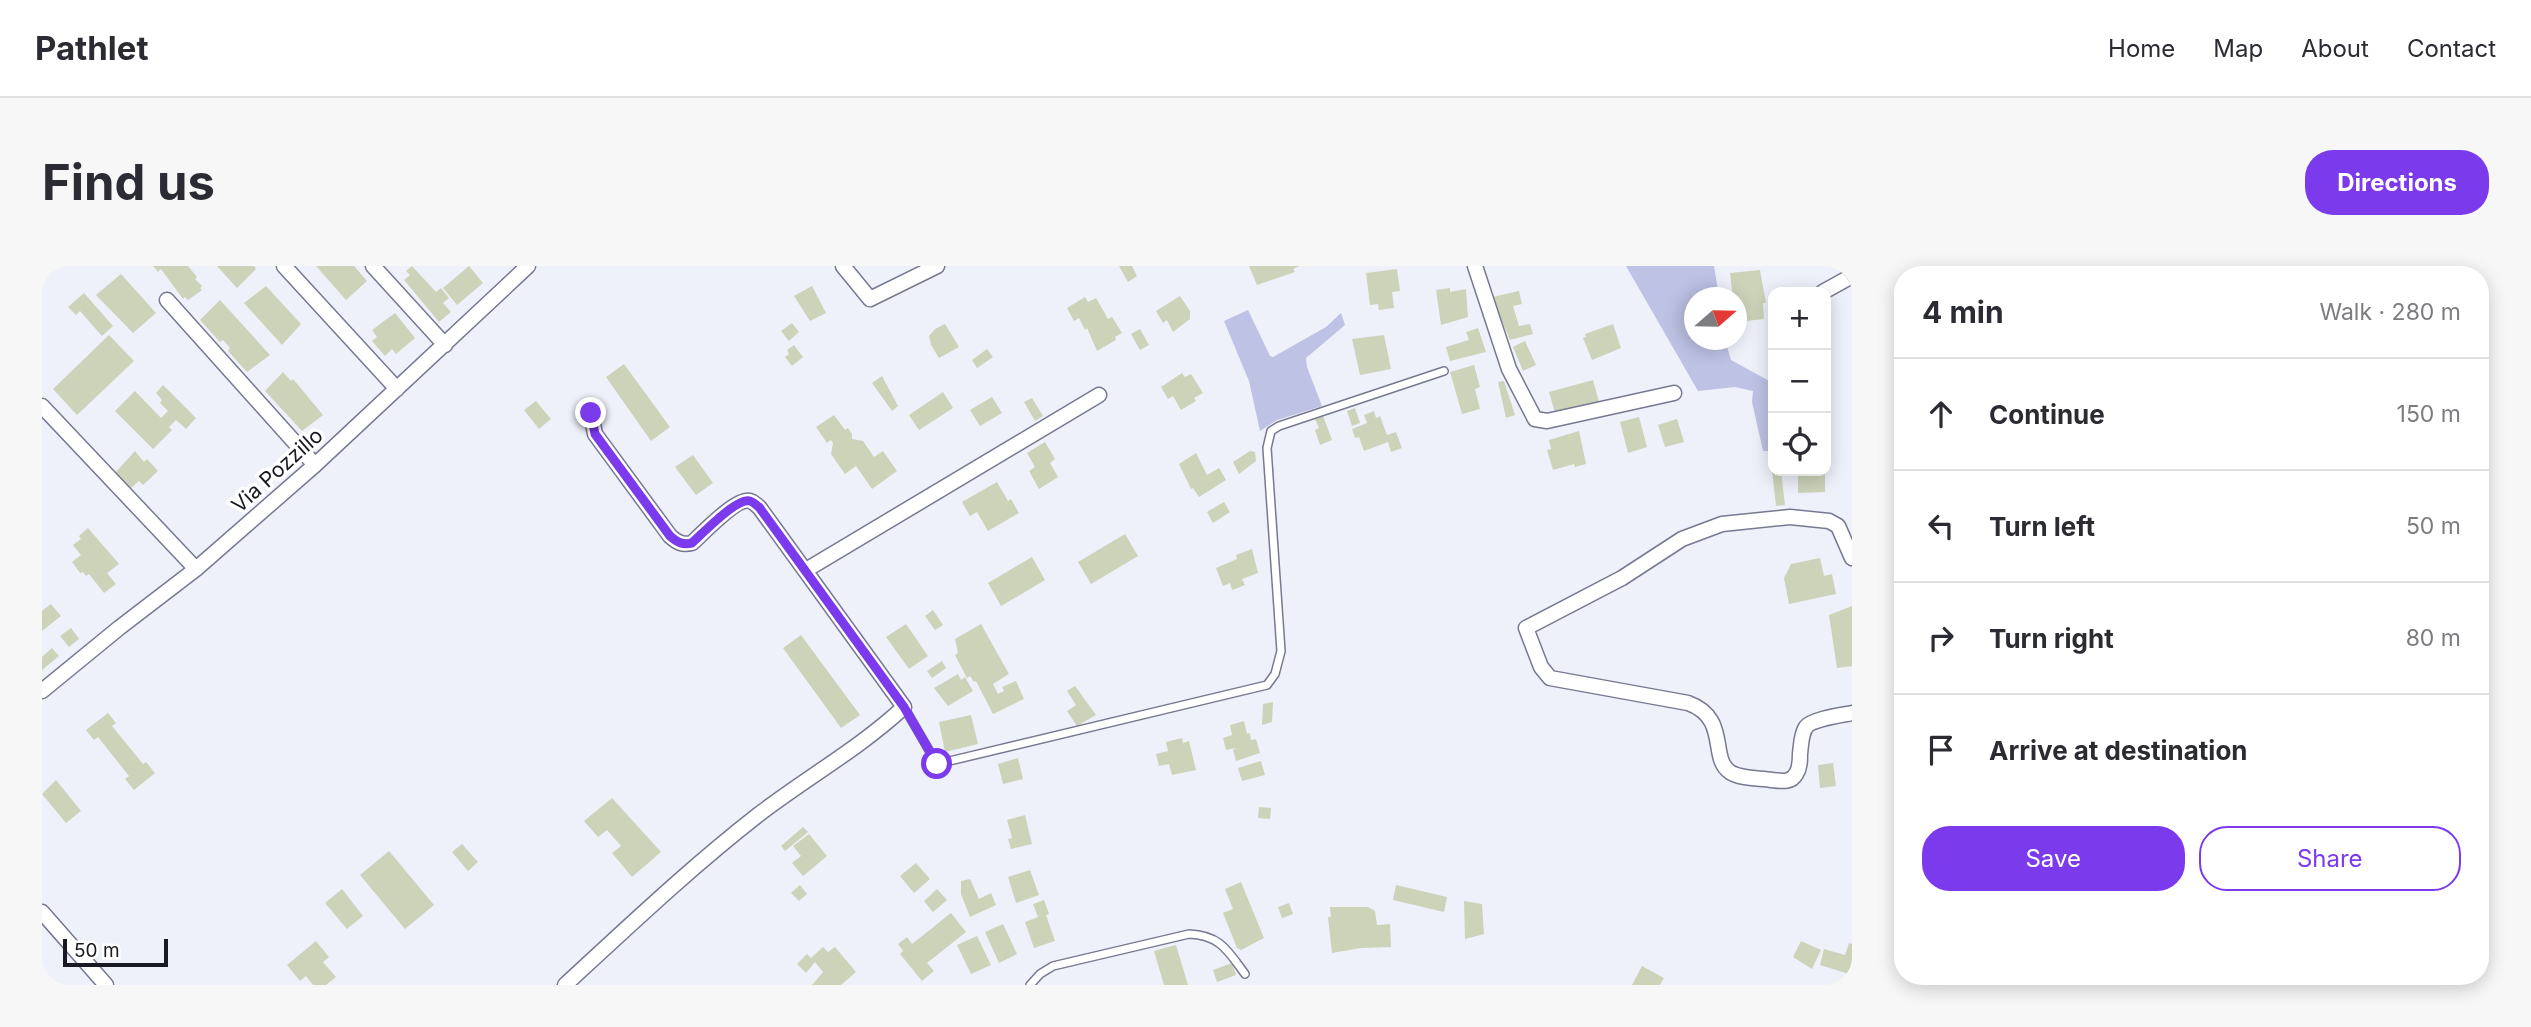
<!DOCTYPE html>
<html lang="en">
<head>
<meta charset="utf-8">
<style>
	body { margin:0; font-family:Inter,sans-serif; background:#f7f7f7; color:#2b2b33 }
	.controls { position:absolute; right:21px; top:21px; display:grid; overflow:hidden; border-radius:14px; box-shadow:0 4px 18px #0003 }
	.controls button { width:63px; height:63px; display:grid; place-items:center; padding:0; border:0; border-bottom:2px solid #e1e1e2; background:#fff; color:#2b2b33; font:35px sans-serif }
	.compass { position:absolute; left:1642px; top:21px; width:63px; height:63px; border-radius:50%; background:#fff; box-shadow:0 4px 18px #0003; rotate:70deg }
	.scale { position:absolute; left:21px; bottom:18px; width:105px; box-sizing:border-box; padding-left:7px; border:4px solid #181922; border-top:0; font-size:19px; line-height:24px; white-space:nowrap; color:#181922; -webkit-text-stroke:5px #fff; paint-order:stroke }
	.stop { position:absolute; width:21px; height:21px; margin:-16px; border:5px solid #7c3aed; border-radius:50%; background:#fff }
	.stop.end { background:#7c3aed; border-color:#fff; box-shadow:0 2px 7px #0008 }
	.list { margin:0; padding:0; list-style:none }
	h2 { display:flex; justify-content:space-between; align-items:center; height:91px; margin:0; padding:0 28px; font-size:30px }
	h2 small { font-size:23px; font-weight:400; color:#7c7c81 }
	.list li { display:grid; grid-template-columns:46px 1fr auto; gap:21px; align-items:center; box-sizing:border-box; height:112px; padding:0 28px; border-top:2px solid #e1e1e2 }
	.list b { display:block; font-size:26px; white-space:nowrap }
	.list em { font-size:23px; font-style:normal; color:#7c7c81 }
	.actions { display:flex; gap:14px; padding:21px 28px }
	.actions a { flex:1; padding:16px 0; border:2px solid #7c3aed; border-radius:28px; text-align:center; font-size:24px; color:#7c3aed }
	.actions .main { background:#7c3aed; color:#fff }
	.icon { flex:none; width:38px; height:38px; fill:none; stroke:currentColor; stroke-width:2; stroke-linecap:round; stroke-linejoin:round }
	.map { position:relative; flex:none; width:1810px; height:719px; overflow:hidden; border-radius:28px }
	header { display:flex; align-items:center; gap:42px; box-sizing:border-box; height:98px; padding:0 35px; background:#fff; border-bottom:2px solid #e1e1e2 }
	header strong { font-size:33px }
	nav { display:flex; gap:38px; margin-inline-start:auto; font-size:24px }
	.intro { display:flex; align-items:center; justify-content:space-between; box-sizing:border-box; height:168px; padding:0 42px }
	h1 { margin:0; font-size:49px }
	.button { padding:18px 32px; border-radius:28px; background:#7c3aed; color:#fff; font-size:24px; font-weight:700 }
	main { display:flex; gap:42px; padding:0 42px }
	aside { flex:1; background:#fff; border-radius:28px; box-shadow:0 4px 18px #0003 }
	.map>svg:first-child { display:block }
</style>
</head>
<body>
<header>
<strong>Pathlet</strong>
<nav><a>Home</a><a>Map</a><a>About</a><a>Contact</a></nav>
</header>
<div class="intro"><h1>Find us</h1><a class="button">Directions</a></div>
<main>
<div class="map">
<svg width="1810" height="719" viewBox="0 0 1810 719">
	<rect width="100%" height="100%" fill="#eef0fa"/>
	<path fill="#bec2e4" d="M 1584,0 L 1672,0 L 1677,31 L 1652,32 L 1652,74 L 1683,74 L 1689,94 L 1731,117 L 1731,185 L 1721,185 L 1710,136 L 1711,125 L 1693,121 L 1656,125 Z
		M 1206,44 L 1228,90 L 1231,91 L 1284,61 L 1299,47 L 1303,59 L 1264,92 L 1265,101 L 1280,140 L 1235,154 L 1218,165 L 1207,115 L 1182,55 Z"/>
	<path fill="#cdd3b9" d="M 111,0 L 146,0 L 155,11 L 153,13 L 160,20 L 158,22 L 160,24 L 146,34 L 143,31 L 141,33 L 119,3 L 116,6 Z
		M 175,0 L 212,0 L 214,3 L 195,22 Z
		M 274,0 L 312,0 L 325,15 L 304,34 Z
		M 370,0 L 394,26 L 399,22 L 407,32 L 401,37 L 409,46 L 397,56 L 362,14 L 368,9 L 364,5 Z
		M 427,0 L 441,17 L 415,39 L 401,22 Z
		M 1077,0 L 1090,0 L 1095,10 L 1086,16 Z
		M 1207,0 L 1257,0 L 1251,3 L 1253,6 L 1215,19 Z
		M 1355,3 L 1358,25 L 1350,26 L 1352,42 L 1337,44 L 1336,38 L 1328,39 L 1324,7 Z
		M 1718,4 L 1724,37 L 1721,37 L 1722,53 L 1695,56 L 1695,32 L 1691,32 L 1688,7 Z
		M 79,8 L 114,47 L 91,67 L 54,29 Z
		M 224,20 L 259,58 L 240,79 L 202,37 Z
		M 770,20 L 784,47 L 768,55 L 752,30 Z
		M 1408,22 L 1408,26 L 1424,23 L 1426,51 L 1399,59 L 1394,24 Z
		M 1477,25 L 1480,38 L 1471,40 L 1477,60 L 1488,58 L 1491,68 L 1468,74 L 1455,43 L 1449,45 L 1446,32 Z
		M 42,27 L 71,60 L 60,70 L 38,45 L 34,49 L 26,41 Z
		M 1138,30 L 1148,45 L 1148,53 L 1131,66 L 1125,54 L 1121,57 L 1114,45 Z
		M 1043,31 L 1046,36 L 1054,32 L 1066,53 L 1070,51 L 1080,67 L 1073,71 L 1074,74 L 1055,85 L 1045,62 L 1043,64 L 1037,52 L 1032,55 L 1025,42 Z
		M 178,34 L 228,89 L 205,106 L 186,85 L 188,82 L 181,74 L 178,76 L 158,54 Z
		M 353,47 L 373,72 L 354,88 L 350,83 L 343,90 L 330,75 L 335,71 L 330,64 Z
		M 750,57 L 757,66 L 747,75 L 739,65 Z
		M 903,58 L 917,81 L 897,92 L 889,79 L 887,70 L 893,63 Z
		M 1571,58 L 1579,82 L 1550,94 L 1541,72 L 1544,71 L 1543,68 Z
		M 1436,62 L 1444,86 L 1408,95 L 1404,81 L 1427,74 L 1424,66 Z
		M 1098,63 L 1107,79 L 1098,84 L 1089,68 Z
		M 67,69 L 92,95 L 35,149 L 11,123 Z
		M 1342,69 L 1349,103 L 1318,109 L 1310,73 Z
		M 1483,75 L 1494,99 L 1481,105 L 1471,81 Z
		M 752,79 L 761,91 L 750,100 L 743,91 L 747,88 L 745,84 Z
		M 945,83 L 951,91 L 935,102 L 930,94 Z
		M 582,98 L 628,161 L 609,175 L 564,111 Z
		M 1432,99 L 1438,121 L 1433,123 L 1438,143 L 1420,148 L 1408,106 Z
		M 241,106 L 249,115 L 251,113 L 281,149 L 260,165 L 223,125 Z
		M 1140,107 L 1143,111 L 1149,108 L 1161,127 L 1152,132 L 1154,135 L 1139,144 L 1131,130 L 1126,133 L 1119,121 Z
		M 840,110 L 856,140 L 850,145 L 830,117 Z
		M 1551,114 L 1557,136 L 1513,147 L 1507,126 Z
		M 1462,115 L 1473,149 L 1464,152 L 1456,116 Z
		M 121,119 L 154,152 L 144,163 L 134,154 L 127,161 L 130,164 L 111,183 L 73,145 L 93,125 L 119,152 L 126,145 L 118,137 L 120,134 L 114,127 Z
		M 901,126 L 911,142 L 877,164 L 867,149 Z
		M 950,131 L 960,147 L 938,160 L 928,144 Z
		M 990,132 L 1001,150 L 993,155 L 982,136 Z
		M 494,135 L 509,153 L 497,163 L 482,144 Z
		M 1313,142 L 1318,157 L 1310,160 L 1305,145 Z
		M 1332,145 L 1334,152 L 1338,150 L 1345,169 L 1354,166 L 1360,182 L 1349,186 L 1346,176 L 1322,185 L 1317,171 L 1313,172 L 1310,163 L 1325,157 L 1322,149 Z
		M 792,149 L 803,164 L 806,162 L 810,168 L 810,173 L 821,175 L 832,191 L 841,185 L 855,205 L 830,223 L 814,200 L 803,208 L 789,188 L 791,177 L 789,174 L 785,177 L 774,161 Z
		M 1281,150 L 1290,174 L 1278,179 L 1273,164 L 1277,162 L 1273,153 Z
		M 1597,151 L 1605,181 L 1586,187 L 1578,156 Z
		M 1635,153 L 1642,176 L 1623,181 L 1616,159 Z
		M 1537,165 L 1544,198 L 1533,201 L 1532,198 L 1511,204 L 1505,184 L 1509,183 L 1507,174 Z
		M 1003,176 L 1013,193 L 1008,197 L 1016,211 L 997,223 L 987,205 L 993,201 L 985,187 Z
		M 93,185 L 102,196 L 105,193 L 116,205 L 101,219 L 97,215 L 88,223 L 73,207 Z
		M 1208,185 L 1213,186 L 1214,195 L 1197,208 L 1191,196 Z
		M 1154,187 L 1165,209 L 1177,202 L 1184,214 L 1157,231 L 1151,222 L 1149,223 L 1137,198 Z
		M 651,189 L 671,217 L 654,229 L 633,201 Z
		M 1730,205 L 1739,205 L 1743,239 L 1734,240 Z
		M 1756,205 L 1783,205 L 1783,226 L 1756,227 Z
		M 955,216 L 966,235 L 969,233 L 977,247 L 946,265 L 935,246 L 928,250 L 920,236 Z
		M 1182,236 L 1188,246 L 1171,257 L 1165,246 Z
		M 46,262 L 77,298 L 65,307 L 74,318 L 62,327 L 47,308 L 44,310 L 41,306 L 38,307 L 30,296 L 39,289 L 31,279 L 39,273 L 37,270 Z
		M 1083,268 L 1096,290 L 1049,318 L 1036,296 Z
		M 1210,283 L 1216,307 L 1200,313 L 1203,319 L 1190,324 L 1188,317 L 1181,320 L 1174,302 L 1195,293 L 1194,289 Z
		M 990,291 L 1003,314 L 959,340 L 946,317 Z
		M 1778,292 L 1782,310 L 1790,308 L 1794,328 L 1747,338 L 1742,312 L 1749,298 Z
		M 9,338 L 19,350 L 0,365 L 0,345 Z
		M 1810,340 L 1810,400 L 1795,402 L 1787,349 Z
		M 891,344 L 901,359 L 893,364 L 883,350 Z
		M 864,358 L 886,390 L 867,403 L 844,371 Z
		M 939,358 L 967,408 L 951,418 L 956,428 L 962,425 L 960,421 L 974,415 L 982,433 L 951,448 L 934,415 L 932,416 L 928,410 L 925,412 L 913,389 L 916,387 L 913,373 Z
		M 29,362 L 37,373 L 27,381 L 18,370 Z
		M 759,369 L 818,449 L 799,462 L 741,382 Z
		M 10,382 L 17,390 L 0,404 L 0,391 Z
		M 900,395 L 904,402 L 890,412 L 885,405 Z
		M 916,408 L 919,414 L 923,411 L 931,425 L 906,440 L 892,422 Z
		M 1033,420 L 1054,449 L 1035,460 L 1025,445 L 1034,439 L 1025,425 Z
		M 1231,436 L 1230,456 L 1220,459 L 1221,438 Z
		M 66,447 L 74,457 L 70,460 L 101,498 L 104,496 L 113,507 L 92,524 L 83,513 L 87,510 L 56,471 L 52,474 L 44,464 Z
		M 929,449 L 936,478 L 903,486 L 897,456 Z
		M 1202,455 L 1205,468 L 1208,467 L 1209,474 L 1214,473 L 1218,487 L 1194,495 L 1191,484 L 1194,482 L 1184,484 L 1181,472 L 1190,469 L 1188,459 Z
		M 1140,472 L 1141,477 L 1147,475 L 1154,504 L 1130,509 L 1127,498 L 1117,500 L 1114,488 L 1126,485 L 1124,476 Z
		M 976,492 L 981,513 L 961,518 L 956,498 Z
		M 1219,495 L 1223,509 L 1200,515 L 1196,502 Z
		M 1791,497 L 1794,520 L 1778,522 L 1776,499 Z
		M 14,514 L 39,545 L 24,557 L 0,528 Z
		M 570,532 L 619,586 L 590,611 L 570,587 L 579,580 L 565,564 L 556,571 L 542,555 Z
		M 1217,541 L 1229,542 L 1228,553 L 1216,552 Z
		M 983,549 L 990,578 L 969,583 L 966,573 L 970,572 L 965,554 Z
		M 761,561 L 766,566 L 743,585 L 739,580 Z
		M 767,568 L 785,590 L 761,610 L 750,597 L 759,590 L 751,580 Z
		M 420,578 L 436,596 L 426,605 L 410,586 Z
		M 347,585 L 392,639 L 363,663 L 318,609 Z
		M 874,597 L 888,613 L 872,627 L 858,610 Z
		M 988,604 L 997,629 L 974,637 L 966,611 Z
		M 928,613 L 937,633 L 949,627 L 954,639 L 928,651 L 919,628 L 919,615 Z
		M 1199,616 L 1222,672 L 1199,684 L 1195,682 L 1181,647 L 1191,643 L 1183,623 Z
		M 758,619 L 765,628 L 757,635 L 749,627 Z
		M 1354,619 L 1405,631 L 1402,646 L 1351,634 Z
		M 300,623 L 321,650 L 305,663 L 283,637 Z
		M 895,623 L 905,634 L 891,646 L 882,635 Z
		M 1002,634 L 1007,648 L 1004,649 L 1013,675 L 992,682 L 983,656 L 996,651 L 991,638 Z
		M 1422,635 L 1440,638 L 1442,668 L 1423,673 Z
		M 1247,637 L 1251,648 L 1240,652 L 1236,641 Z
		M 1288,641 L 1326,641 L 1333,645 L 1335,659 L 1348,658 L 1349,681 L 1319,682 L 1290,687 L 1286,651 L 1289,651 Z
		M 909,647 L 924,666 L 885,697 L 892,705 L 880,715 L 858,688 L 861,685 L 856,678 L 865,671 L 870,678 Z
		M 961,658 L 975,688 L 957,697 L 943,666 Z
		M 935,670 L 949,699 L 929,708 L 915,679 Z
		M 274,675 L 287,691 L 281,696 L 294,711 L 284,719 L 271,719 L 264,710 L 258,715 L 245,699 Z
		M 1759,675 L 1779,684 L 1770,703 L 1751,691 Z
		M 1807,677 L 1810,678 L 1810,709 L 1778,699 L 1782,683 L 1803,689 Z
		M 1134,679 L 1146,719 L 1122,719 L 1112,685 Z
		M 781,681 L 786,686 L 793,681 L 814,706 L 799,719 L 770,719 L 781,706 L 773,696 L 764,707 L 755,698 L 765,688 L 769,692 Z
		M 1190,697 L 1194,709 L 1175,716 L 1171,704 Z
		M 1600,700 L 1622,712 L 1618,719 L 1590,719 Z"/>
	<g fill="none" stroke-linecap="round" stroke-linejoin="round">
		<g stroke="#777991" stroke-width="10">
			<path id="lane" d="M 862,441 L 895,498 L 1225,419 L 1233,408 L 1239,385 L 1225,182 L 1229,165 L 1237,160 L 1402,105
				M 988,719 L 998,708 L 1011,700 L 1147,668 C 1178,669 1186,685 1203,708"/>
		</g>
		<g stroke="#777991" stroke-width="17">
			<path id="street" d="M 242,0 L 355,123
				M 331,0 L 403,79
				M 801,0 L 828,33 L 895,0
				M 1433,0 L 1467,103 L 1493,153 L 1505,155 L 1632,127
				M 1781,26 L 1810,10
				M 125,34 L 273,199
				M 0,140 L 154,303
				M 1810,292 L 1796,260 L 1787,255 L 1748,251 L 1680,258 L 1640,273 L 1580,312 L 1484,362 L 1499,401 L 1508,412 L 1646,437 C 1688,452 1667,492 1688,506 C 1698,513 1718,512 1730,514 C 1739,515 1749,517 1754,508 C 1758,502 1758,495 1758,488 C 1759,480 1759,468 1764,461 C 1770,453 1800,449 1810,447
				M 764,304 L 1057,129
				M 0,425 L 77,362 L 154,303 L 273,199 L 486,0
				M 0,646 L 64,719
				M 523,719 C 586,661 648,602 716,549 C 764,512 818,482 862,441 L 717,241 C 714,239 712,236 708,235 C 695,231 660,268 650,277 C 640,279 636,277 628,270 L 553,168 L 549,147"/>
		</g>
		<use href="#lane" stroke="#fff" stroke-width="7"/>
		<use href="#street" stroke="#fff" stroke-width="14"/>
	</g>
	<g fill="none" stroke-linecap="round" stroke-linejoin="round">
		<path stroke="#7c3aed" stroke-width="9" d="M 549,147 L 553,168 L 628,270 C 636,277 641,279 650,277 C 660,268 695,231 708,235 C 712,236 714,239 717,241 L 862,441 L 895,498"/>
	</g>
	<g text-anchor="middle" dominant-baseline="central" stroke-width="7" stroke-linejoin="round" paint-order="stroke">
		<g font-size="21" fill="#181922" stroke="#fff">
			<text transform="translate(235 204) rotate(-42)">Via Pozzillo</text>
		</g>
	</g>
</svg>
<div class="controls">
<button>+</button>
<button>−</button>
<button><svg class="icon" aria-label="locate" viewBox="0 0 24 24"><circle cx="12" cy="12" r="6"/><path d="M12 2v4M12 18v4M2 12h4M18 12h4"/></svg></button>
</div>
<svg class="compass" viewBox="-18 -18 36 36"><path d="M0-13l5 13h-10z" fill="#e53935"/><path d="M0 13l5-13h-10z" fill="#7c7c81"/></svg>
<div class="scale">50 m</div>
<div class="stop" style="left:895px;top:498px"></div>
<div class="stop end" style="left:549px;top:147px"></div>
</div>
<aside>
<h2>4 min<small>Walk · 280 m</small></h2>
<ul class="list">
<li><svg class="icon" aria-label="ahead" viewBox="0 0 24 24"><path d="M12 20V5M6 11l6-6 6 6"/></svg><div><b>Continue</b></div><em>150 m</em></li>
<li><svg class="icon" aria-label="left" viewBox="0 0 24 24"><path d="M17 20v-9H6M10 6l-5 5 5 5"/></svg><div><b>Turn left</b></div><em>50 m</em></li>
<li><svg class="icon" aria-label="right" viewBox="0 0 24 24"><path d="M7 20v-9h11M14 6l5 5-5 5"/></svg><div><b>Turn right</b></div><em>80 m</em></li>
<li><svg class="icon" aria-label="arrive" viewBox="0 0 24 24"><path d="M6 21V4h12l-3 4 3 4H6"/></svg><div><b>Arrive at destination</b></div></li>
</ul>
<div class="actions"><a class="main">Save</a><a>Share</a></div>
</aside>
</main>
</body>
</html>
